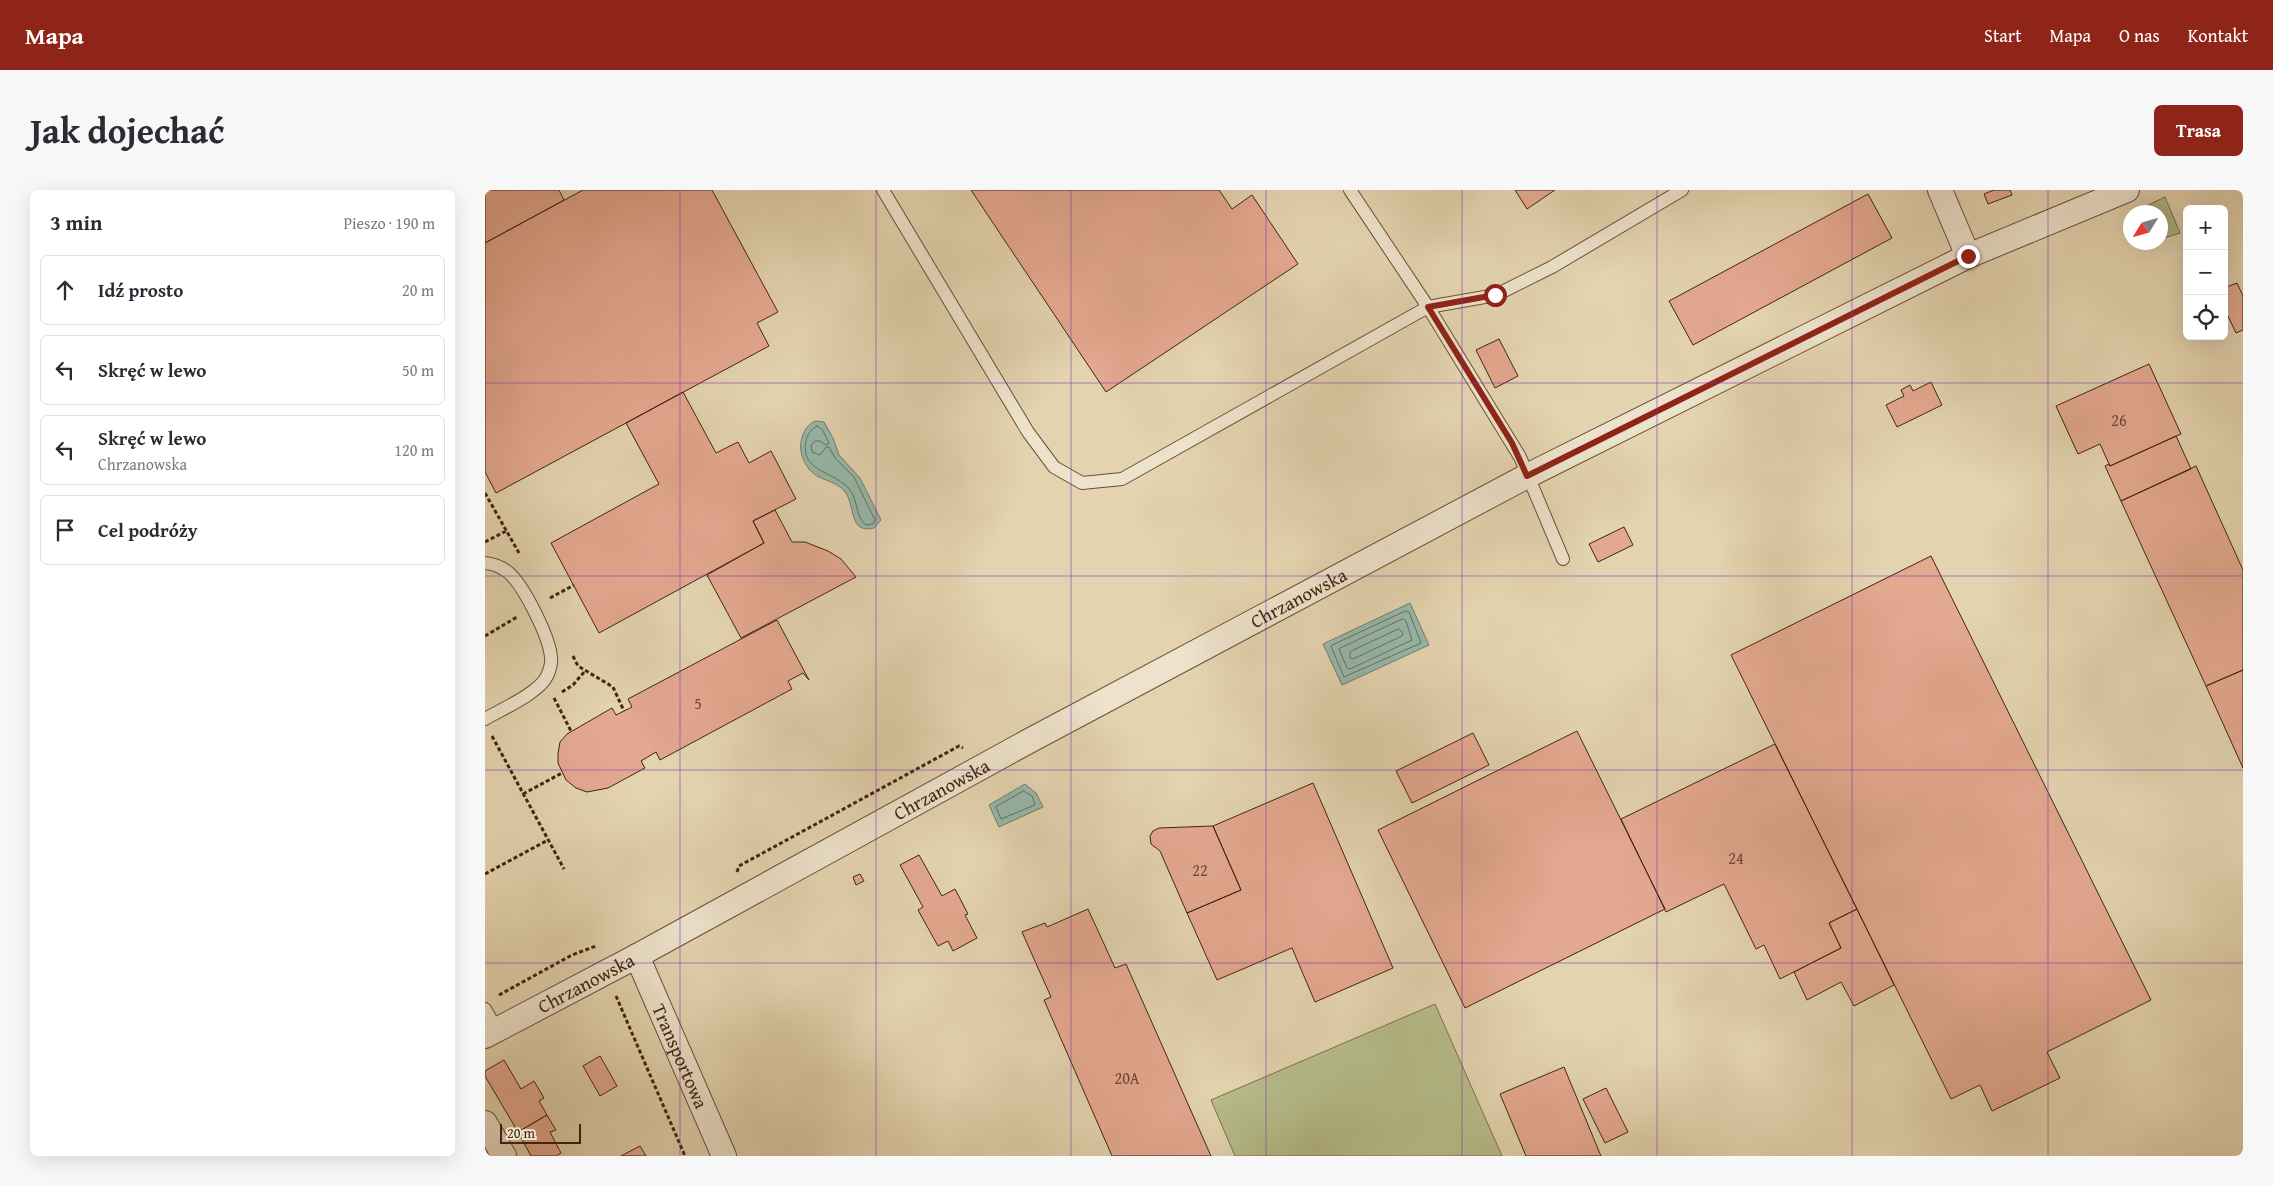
<!DOCTYPE html>
<html lang="pl">
<head>
<meta charset="utf-8">
<style>
	body { margin:0; font-family:"Gentium Book Plus",serif; background:#f7f7f7; color:#2b2b33 }
	.controls { position:absolute; right:15px; top:15px; display:grid; overflow:hidden; border-radius:8px; box-shadow:0 5px 20px #0002 }
	.controls button { width:45px; height:45px; display:grid; place-items:center; padding:0; border:0; border-bottom:1px solid #e1e1e2; background:#fff; color:#2b2b33; font:25px sans-serif }
	.compass { position:absolute; left:1638px; top:15px; width:45px; height:45px; border-radius:50%; background:#fff; box-shadow:0 5px 20px #0002; rotate:233deg }
	.scale { position:absolute; left:15px; bottom:12px; width:81px; box-sizing:border-box; padding-left:5px; border:2px solid #422411; border-top:0; font-size:14px; line-height:18px; white-space:nowrap; color:#422411; -webkit-text-stroke:4px #ede2cb; paint-order:stroke }
	.stop { position:absolute; width:15px; height:15px; margin:-11px; border:4px solid #8f2418; border-radius:50%; background:#fff }
	.stop.end { background:#8f2418; border-color:#fff; box-shadow:0 1px 5px #0008 }
	.list { margin:0; padding:0; list-style:none }
	h2 { display:flex; justify-content:space-between; align-items:center; height:65px; margin:0; padding:0 20px; font-size:21px }
	h2 small { font-size:16px; font-weight:400; color:#7c7c81 }
	.list li { display:grid; grid-template-columns:32px 1fr auto; gap:15px; align-items:center; box-sizing:border-box; height:70px; margin:0 10px 10px; padding:0 10px; border:1px solid #e1e1e2; border-radius:8px }
	.list b { display:block; font-size:19px; white-space:nowrap }
	.list p { margin:0; font-size:16px; white-space:nowrap; color:#7c7c81 }
	.list em { font-size:16px; font-style:normal; color:#7c7c81 }
	.icon { flex:none; width:28px; height:28px; fill:none; stroke:currentColor; stroke-width:2; stroke-linecap:round; stroke-linejoin:round }
	.map { position:relative; flex:none; width:1758px; height:966px; overflow:hidden; border-radius:8px }
	header { display:flex; align-items:center; gap:30px; box-sizing:border-box; height:70px; padding:0 25px; background:#8f2418; color:#fff }
	header strong { font-size:24px }
	nav { display:flex; gap:28px; margin-inline-start:auto; font-size:18px }
	.intro { display:flex; align-items:center; justify-content:space-between; box-sizing:border-box; height:120px; padding:0 30px }
	h1 { margin:0; font-size:35px }
	.button { padding:12px 22px; border-radius:8px; background:#8f2418; color:#fff; font-size:18px; font-weight:700 }
	main { display:flex; gap:30px; padding:0 30px }
	aside { flex:1; background:#fff; border-radius:8px; box-shadow:0 5px 20px #0002 }
	.map>svg:first-child { display:block }
</style>
</head>
<body>
<header>
<strong>Mapa</strong>
<nav><a>Start</a><a>Mapa</a><a>O nas</a><a>Kontakt</a></nav>
</header>
<div class="intro"><h1>Jak dojechać</h1><a class="button">Trasa</a></div>
<main>
<aside>
<h2>3 min<small>Pieszo · 190 m</small></h2>
<ul class="list">
<li><svg class="icon" aria-label="ahead" viewBox="0 0 24 24"><path d="M12 20V5M6 11l6-6 6 6"/></svg><div><b>Idź prosto</b></div><em>20 m</em></li>
<li><svg class="icon" aria-label="left" viewBox="0 0 24 24"><path d="M17 20v-9H6M10 6l-5 5 5 5"/></svg><div><b>Skręć w lewo</b></div><em>50 m</em></li>
<li><svg class="icon" aria-label="left" viewBox="0 0 24 24"><path d="M17 20v-9H6M10 6l-5 5 5 5"/></svg><div><b>Skręć w lewo</b><p>Chrzanowska</p></div><em>120 m</em></li>
<li><svg class="icon" aria-label="arrive" viewBox="0 0 24 24"><path d="M6 21V4h12l-3 4 3 4H6"/></svg><div><b>Cel podróży</b></div></li>
</ul>
</aside>
<div class="map">
<svg width="1758" height="966" viewBox="0 0 1758 966">
	<rect width="100%" height="100%" fill="#e3d3af"/>
	<filter id="stains"><feTurbulence type="fractalNoise" baseFrequency=".004" numOctaves="4"/><feColorMatrix values="0 0 0 0 .2 0 0 0 0 .09 0 0 0 0 .02 0 0 0 .5 -.17"/></filter>
	<radialGradient id="worn" r=".72"><stop offset=".6" stop-color="#630" stop-opacity="0"/><stop offset="1" stop-color="#630" stop-opacity=".3"/></radialGradient>
	<path fill="#b5bc8a" stroke="#7c704e" d="M 1680,7 L 1695,43 L 1676,49 L 1676,22 L 1661,22 L 1659,17 Z
		M 950,814 L 1017,966 L 750,966 L 726,910 Z"/>
	<path fill="#95b8a9" stroke="#747d6c" d="M 331,231 L 339,232 L 348,248 L 354,265 L 375,288 L 396,330 L 389,338 C 363,344 371,316 360,302 C 353,293 344,292 334,287 C 321,281 312,262 317,248 C 319,240 323,234 331,231 Z
		M 925,413 L 944,455 L 857,495 L 838,454 Z
		M 540,594 L 551,603 L 558,617 L 514,637 L 504,615 Z"/>
	<g fill="none" stroke-linecap="round" stroke-linejoin="round">
		<path stroke="#6c6e5d" stroke-width="1" d="M 332,236 L 337,239 L 344,253 L 341,255 L 335,251 L 330,251 L 326,255 L 327,262 L 335,265 L 341,257 L 344,257 L 350,268 L 369,287 L 390,330 L 388,334 L 381,335 C 370,326 373,310 365,300 C 352,282 314,282 321,251 C 322,245 326,239 332,236 Z
			M 921,421 L 924,422 L 936,453 L 859,487 L 846,456 Z
			M 918,429 L 921,431 L 927,450 L 865,479 L 862,478 L 854,459 Z
			M 914,439 L 918,443 L 917,446 L 868,469 L 865,468 L 865,462 Z
			M 539,601 L 547,606 L 550,615 L 516,629 L 511,617 Z"/>
	</g>
	<path fill="#e3a890" stroke="#422411" d="M 0,0 L 74,0 L 79,10 L 0,53 Z
		M 98,0 L 227,0 L 293,122 L 272,133 L 284,156 L 11,303 L 0,282 L 0,53 Z
		M 486,0 L 734,0 L 747,19 L 767,5 L 813,74 L 621,202 Z
		M 1030,0 L 1070,0 L 1042,19 Z
		M 1509,0 L 1525,0 L 1527,5 L 1503,14 L 1499,4 Z
		M 1383,4 L 1407,48 L 1208,155 L 1184,111 Z
		M 1752,93 L 1758,106 L 1758,140 L 1751,143 L 1739,118 L 1739,98 Z
		M 1014,149 L 1033,186 L 1010,198 L 991,160 Z
		M 1664,174 L 1696,244 L 1625,276 L 1615,254 L 1593,264 L 1571,216 Z
		M 1446,192 L 1457,215 L 1412,237 L 1401,215 L 1419,206 L 1416,200 L 1425,195 L 1428,201 Z
		M 198,202 L 231,263 L 253,252 L 264,273 L 286,261 L 311,309 L 268,331 L 279,353 L 114,443 L 66,353 L 174,294 L 141,233 Z
		M 1691,246 L 1706,279 L 1636,311 L 1620,276 L 1624,274 L 1625,276 Z
		M 1711,276 L 1758,380 L 1758,480 L 1721,496 L 1636,311 Z
		M 290,320 L 307,352 L 320,352 L 343,361 L 356,369 L 371,387 L 256,448 L 222,385 L 279,353 L 268,331 Z
		M 1139,337 L 1148,355 L 1113,372 L 1104,354 Z
		M 1446,366 L 1666,810 L 1562,862 L 1575,888 L 1507,921 L 1495,895 L 1466,909 L 1246,465 Z
		M 292,430 L 324,490 L 318,483 L 303,491 L 307,499 L 175,570 L 171,562 L 156,571 L 160,578 L 123,598 L 102,602 L 91,598 L 81,590 L 73,573 L 73,564 L 75,552 L 82,544 L 127,518 L 131,525 L 147,517 L 143,509 Z
		M 1758,480 L 1758,578 L 1721,496 Z
		M 1092,541 L 1180,719 L 980,818 L 893,640 Z
		M 988,543 L 1004,575 L 927,613 L 911,581 Z
		M 1290,554 L 1372,719 L 1344,733 L 1356,758 L 1295,789 L 1279,755 L 1271,759 L 1239,694 L 1181,722 L 1136,629 Z
		M 828,593 L 908,778 L 830,812 L 807,758 L 732,790 L 702,723 L 756,700 L 728,636 Z
		M 728,636 L 756,700 L 702,723 L 675,661 L 666,654 L 665,646 L 668,641 L 674,638 Z
		M 434,665 L 457,706 L 470,699 L 483,724 L 480,725 L 492,748 L 468,761 L 463,751 L 453,756 L 433,720 L 438,717 L 415,675 Z
		M 375,684 L 379,691 L 371,695 L 368,687 Z
		M 603,719 L 630,778 L 641,774 L 726,966 L 627,966 L 559,810 L 566,807 L 537,742 L 560,733 L 562,737 Z
		M 1372,719 L 1409,795 L 1369,816 L 1356,792 L 1322,810 L 1309,782 L 1356,758 L 1344,733 Z
		M 115,866 L 132,896 L 115,906 L 98,876 Z
		M 19,870 L 36,899 L 49,891 L 59,908 L 54,911 L 62,925 L 33,942 L 0,886 L 0,881 Z
		M 1079,877 L 1116,966 L 1041,966 L 1015,904 Z
		M 1121,898 L 1143,942 L 1120,953 L 1098,909 Z
		M 62,925 L 71,940 L 65,942 L 76,963 L 71,966 L 46,966 L 33,942 Z
		M 155,956 L 161,966 L 136,966 Z"/>
	<g fill="none" stroke-linecap="round" stroke-linejoin="round">
		<g stroke="#6a5038" stroke-width="14">
			<path id="lane" d="M 398,0 L 543,242 L 569,277 L 597,293 L 637,289 L 943,117 L 865,0
				M 1078,369 L 1035,267 L 943,117 L 1011,105 L 1067,77 L 1197,0
				M 0,373 C 9,374 17,377 24,383 C 39,396 65,448 66,468 C 67,473 64,482 62,486 C 54,503 17,519 0,529
				M 0,819 L 12,840"/>
		</g>
		<g stroke="#6a5038" stroke-width="26">
			<g id="street">
				<path d="M 1455,0 L 1483,66"/>
				<path id="s1" d="M 152,766 L 239,966"/>
				<path id="s2" d="M 0,846 L 152,766 L 544,551 L 1042,286 L 1483,66 L 1642,0"/>
				<path d="M 0,933 L 19,966"/>
			</g>
		</g>
		<path stroke="#422411" stroke-width="3" stroke-dasharray="4 2.5" stroke-linecap="butt" d="M 0,303 L 34,363
			M 0,352 L 21,341
			M 65,408 L 89,395
			M 0,446 L 32,427
			M 88,466 L 93,476 L 128,497 L 139,521
			M 77,502 L 88,495 L 100,481
			M 69,508 L 86,541
			M 7,546 L 79,679
			M 38,604 L 77,583
			M 252,682 L 254,676 L 474,556 L 478,558
			M 0,684 L 63,650
			M 14,805 L 87,765 L 111,756
			M 131,806 L 200,966"/>
		<use href="#lane" stroke="#ede2cb" stroke-width="12"/>
		<use href="#street" stroke="#ede2cb" stroke-width="24"/>
	</g>
	<g fill="none" stroke-linecap="round" stroke-linejoin="round">
		<path stroke="#8f2418" stroke-width="6" d="M 1010,105 L 943,117 L 1027,253 L 1042,286 L 1483,66"/>
	</g>
	<path fill="none" stroke="#7b2cbf" stroke-width="1" stroke-opacity="0.55" d="M 195,0 L 195,966M 391,0 L 391,966M 586,0 L 586,966M 781,0 L 781,966M 977,0 L 977,966M 1172,0 L 1172,966M 1367,0 L 1367,966M 1563,0 L 1563,966M 0,193 L 1758,193M 0,386 L 1758,386M 0,580 L 1758,580M 0,773 L 1758,773"/>
	<g text-anchor="middle" dominant-baseline="central" stroke-width="5" stroke-linejoin="round" paint-order="stroke">
		<g font-size="16" fill="#6a4531">
			<text x="1634" y="230">26</text>
			<text x="213" y="513">5</text>
			<text x="1251" y="668">24</text>
			<text x="715" y="680">22</text>
			<text x="642" y="888">20A</text>
		</g>
		<g font-size="19" fill="#422411" stroke="#ede2cb">
			<text stroke="none"><textPath href="#s2" startOffset="924">Chrzanowska</textPath></text>
			<text stroke="none"><textPath href="#s2" startOffset="519">Chrzanowska</textPath></text>
			<text stroke="none"><textPath href="#s2" startOffset="114">Chrzanowska</textPath></text>
			<text stroke="none"><textPath href="#s1" startOffset="109">Transportowa</textPath></text>
		</g>
	</g>
	<rect width="100%" height="100%" filter="url(#stains)"/>
	<rect width="100%" height="100%" fill="url(#worn)"/>
</svg>
<div class="controls">
<button>+</button>
<button>−</button>
<button><svg class="icon" aria-label="locate" viewBox="0 0 24 24"><circle cx="12" cy="12" r="6"/><path d="M12 2v4M12 18v4M2 12h4M18 12h4"/></svg></button>
</div>
<svg class="compass" viewBox="-18 -18 36 36"><path d="M0-13l5 13h-10z" fill="#e53935"/><path d="M0 13l5-13h-10z" fill="#7c7c81"/></svg>
<div class="scale">20 m</div>
<div class="stop" style="left:1010px;top:105px"></div>
<div class="stop end" style="left:1483px;top:66px"></div>
</div>
</main>
</body>
</html>
